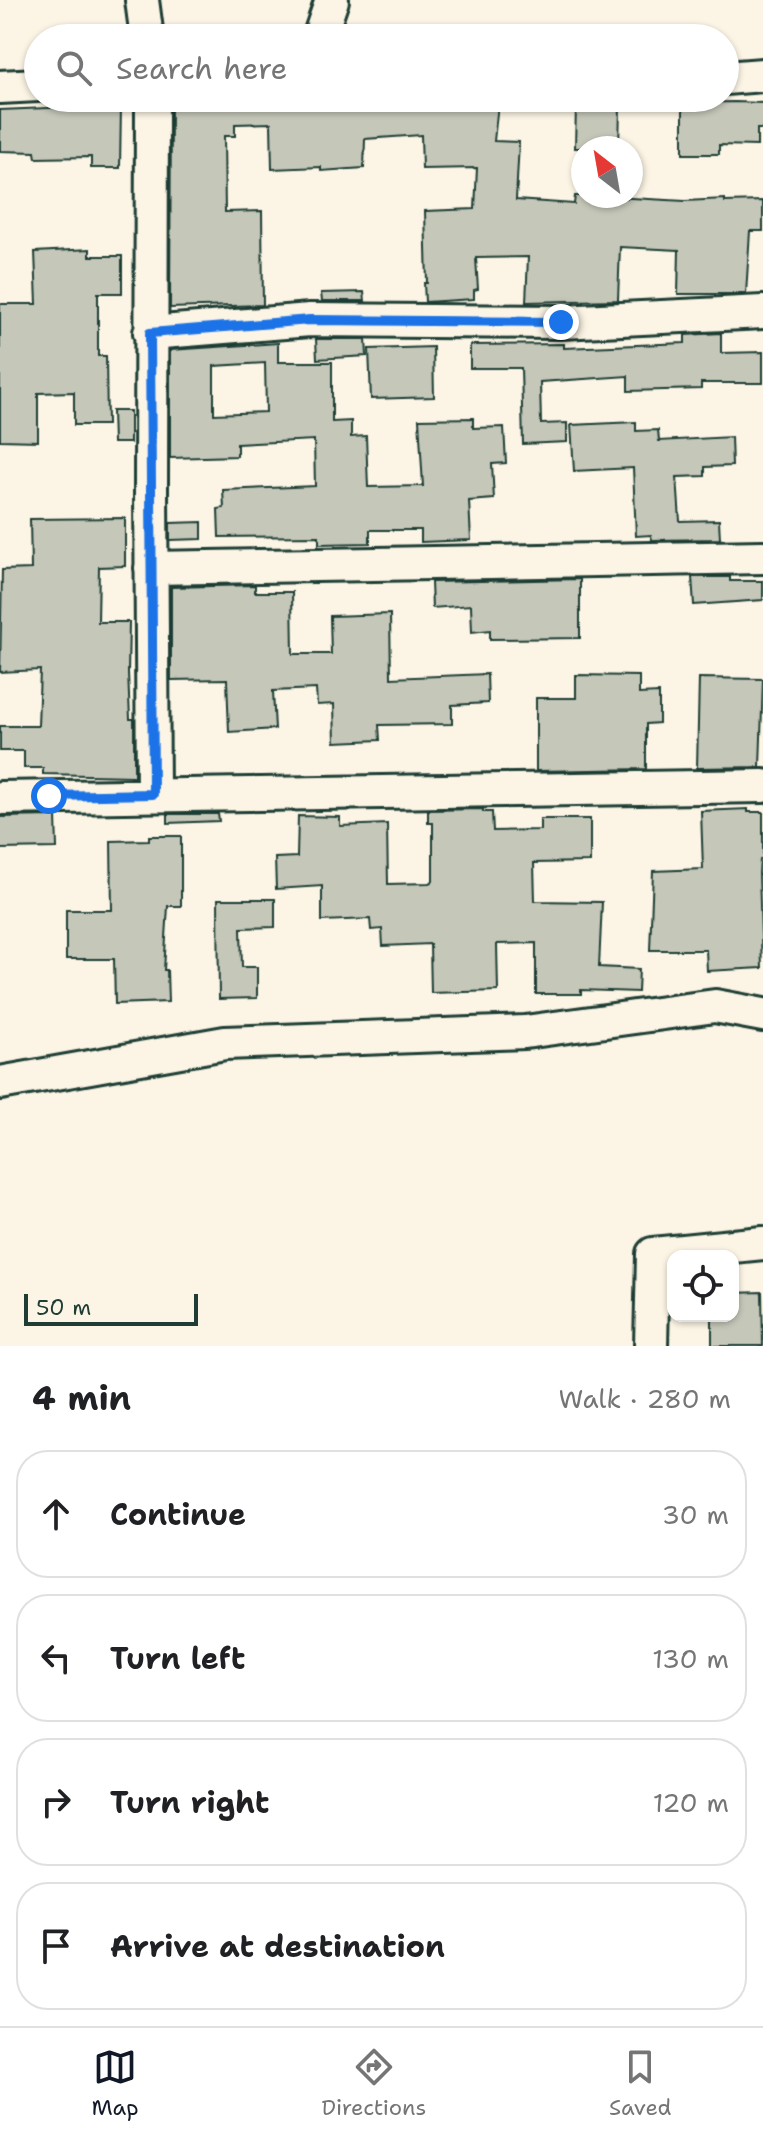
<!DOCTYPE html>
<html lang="en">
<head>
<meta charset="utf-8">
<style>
	body { margin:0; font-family:"Shantell Sans",sans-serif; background:#f2f2f2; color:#202124 }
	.controls { position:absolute; right:24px; bottom:24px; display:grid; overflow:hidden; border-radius:16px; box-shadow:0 2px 6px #0004 }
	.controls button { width:72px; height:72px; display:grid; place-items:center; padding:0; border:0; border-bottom:2px solid #e0e0e0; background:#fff; color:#202124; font:40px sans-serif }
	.compass { position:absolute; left:571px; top:136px; width:72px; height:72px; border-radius:50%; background:#fff; box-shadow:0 2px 6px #0004; rotate:329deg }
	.scale { position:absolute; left:24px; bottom:20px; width:174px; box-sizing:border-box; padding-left:8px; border:4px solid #1f3d34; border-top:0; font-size:22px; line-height:28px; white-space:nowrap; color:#1f3d34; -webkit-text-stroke:6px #fcf5e5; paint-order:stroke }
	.stop { position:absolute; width:24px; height:24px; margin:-18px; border:6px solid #1a73e8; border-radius:50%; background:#fff }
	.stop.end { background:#1a73e8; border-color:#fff; box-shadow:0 2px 8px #0008 }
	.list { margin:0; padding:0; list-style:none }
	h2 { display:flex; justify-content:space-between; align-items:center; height:104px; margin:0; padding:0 32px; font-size:34px }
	h2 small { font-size:26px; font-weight:400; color:#757577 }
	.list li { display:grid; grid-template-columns:52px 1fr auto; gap:24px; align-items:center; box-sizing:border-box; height:128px; margin:0 16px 16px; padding:0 16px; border:2px solid #e0e0e0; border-radius:32px }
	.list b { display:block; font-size:30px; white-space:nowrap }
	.list em { font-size:26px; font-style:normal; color:#757577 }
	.icon { flex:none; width:44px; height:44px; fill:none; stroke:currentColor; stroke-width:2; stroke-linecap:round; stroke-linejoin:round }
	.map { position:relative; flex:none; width:763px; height:1346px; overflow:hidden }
	.search { position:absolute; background:#fff; box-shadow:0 2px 6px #0004; left:24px; right:24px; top:24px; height:88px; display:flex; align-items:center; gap:20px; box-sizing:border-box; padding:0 28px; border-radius:44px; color:#757577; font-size:30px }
	.sheet { height:680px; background:#fff }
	nav { display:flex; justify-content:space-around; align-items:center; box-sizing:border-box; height:112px; border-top:2px solid #e0e0e0; background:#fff; font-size:22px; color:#757577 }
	nav a { display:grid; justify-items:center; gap:4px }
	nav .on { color:#111827 }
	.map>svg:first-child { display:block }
</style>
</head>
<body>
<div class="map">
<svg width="763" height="1346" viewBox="0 0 763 1346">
	<rect width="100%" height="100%" fill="#fcf5e5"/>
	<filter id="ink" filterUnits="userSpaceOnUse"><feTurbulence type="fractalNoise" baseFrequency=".0125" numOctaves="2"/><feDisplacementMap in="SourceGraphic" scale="16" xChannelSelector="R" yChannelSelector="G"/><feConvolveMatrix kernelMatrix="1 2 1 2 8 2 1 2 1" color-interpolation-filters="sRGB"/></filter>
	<g filter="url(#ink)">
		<path fill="#c5c7b9" stroke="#1f3d34" stroke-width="2" fill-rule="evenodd" d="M 341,98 L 471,98 L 471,102 L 498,104 L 494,141 L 519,142 L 516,200 L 574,204 L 575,196 L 595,196 L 685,201 L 725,199 L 725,202 L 763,201 L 763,231 L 750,231 L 746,294 L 678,294 L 679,250 L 620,247 L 618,300 L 526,302 L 528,257 L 476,258 L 478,289 L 474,290 L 474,299 L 425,302 L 424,283 L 427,283 L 425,211 L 475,209 L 477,168 L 422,169 L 421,135 L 365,139 L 364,168 L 321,171 L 321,167 L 272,169 L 271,123 L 235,124 L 235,136 L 224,136 L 225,212 L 262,211 L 263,305 L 170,308 L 171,104 Z
			M 735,102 L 763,103 L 763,129 L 757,129 L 757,146 L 719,145 L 719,154 L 683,154 L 683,103 Z
			M 121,105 L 120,168 L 91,168 L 91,157 L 36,158 L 35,152 L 0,151 L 0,110 Z
			M 576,105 L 620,106 L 619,148 L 575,148 Z
			M 90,249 L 90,256 L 122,256 L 122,293 L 98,293 L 98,356 L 106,356 L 107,425 L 74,425 L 74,392 L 38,393 L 38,441 L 0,440 L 0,304 L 37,304 L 35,252 Z
			M 364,292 L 365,301 L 322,301 L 321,293 Z
			M 721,333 L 721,353 L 763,352 L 763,383 L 701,383 L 701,389 L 628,391 L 628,376 L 540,382 L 541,424 L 567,423 L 567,442 L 523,444 L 521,368 L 470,368 L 470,345 L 564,344 L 564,348 L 685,343 L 685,335 Z
			M 316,339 L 366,339 L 367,356 L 317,359 Z
			M 278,343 L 278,362 L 332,362 L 332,422 L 351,421 L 351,437 L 366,436 L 368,487 L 423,486 L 419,419 L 473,418 L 473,428 L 504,427 L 506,463 L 492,464 L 494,499 L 469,501 L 471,540 L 421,542 L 421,530 L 370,530 L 370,543 L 319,544 L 319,536 L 219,537 L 218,509 L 224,508 L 223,490 L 315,486 L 314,440 L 237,444 L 237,456 L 170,458 L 170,350 ZM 265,363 L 266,412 L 214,414 L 214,366 Z
			M 433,347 L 434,397 L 371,399 L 369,349 Z
			M 112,411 L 130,411 L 130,443 L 113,443 Z
			M 636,422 L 636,431 L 658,430 L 659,441 L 731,437 L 732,466 L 705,467 L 705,476 L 677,477 L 680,521 L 719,520 L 720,539 L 652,540 L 651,535 L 636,536 L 633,468 L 574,471 L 571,425 Z
			M 125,518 L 125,566 L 99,567 L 98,622 L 129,622 L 128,673 L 130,719 L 134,719 L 134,776 L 43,774 L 43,768 L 24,768 L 24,751 L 0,751 L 0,726 L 38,726 L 40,670 L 0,672 L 2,570 L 31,569 L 30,519 Z
			M 202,522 L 202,539 L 170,540 L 170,523 Z
			M 692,577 L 730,577 L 730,581 L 763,581 L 763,600 L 694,605 Z
			M 580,579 L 580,638 L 490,639 L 490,630 L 472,632 L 471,605 L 432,608 L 431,582 Z
			M 255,585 L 255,592 L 292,592 L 293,654 L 331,654 L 330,616 L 390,614 L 391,678 L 487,674 L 488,703 L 452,705 L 452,724 L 379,725 L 380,740 L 335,742 L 334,704 L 317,705 L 316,689 L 273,691 L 275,729 L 229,732 L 227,679 L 171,680 L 171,587 Z
			M 576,675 L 639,676 L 639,694 L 659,693 L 659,723 L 646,724 L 646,769 L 536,771 L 536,698 L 576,698 Z
			M 699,678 L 763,679 L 760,767 L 697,768 Z
			M 483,809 L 483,812 L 492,812 L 493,831 L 540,830 L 540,819 L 590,819 L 590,862 L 534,863 L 535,901 L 602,902 L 599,967 L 639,969 L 638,992 L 581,990 L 581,994 L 536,994 L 536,943 L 497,944 L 498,991 L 431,993 L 430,944 L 383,946 L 382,929 L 371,930 L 370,919 L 322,921 L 322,886 L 276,889 L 275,858 L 297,857 L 298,816 L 340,817 L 340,826 L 387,824 L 388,884 L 429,883 L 433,881 L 433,823 L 428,823 L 428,810 Z
			M 748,809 L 748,812 L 763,812 L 763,859 L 760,860 L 759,873 L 762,968 L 707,971 L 706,950 L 650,950 L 653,871 L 703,869 L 701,811 Z
			M 168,814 L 218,814 L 219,821 L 168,823 Z
			M 56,816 L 57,848 L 0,849 L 0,817 Z
			M 149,836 L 181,836 L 181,906 L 168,906 L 164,970 L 167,970 L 168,1002 L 115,1004 L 114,959 L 66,959 L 66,910 L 112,910 L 111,841 L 149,840 Z
			M 218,899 L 275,899 L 275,927 L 241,928 L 242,967 L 257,967 L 257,998 L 219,999 Z
			M 762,1292 L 763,1346 L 712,1346 L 712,1316 L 733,1316 L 733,1293 Z"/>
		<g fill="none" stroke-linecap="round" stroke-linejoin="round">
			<g stroke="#1f3d34" stroke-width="38">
				<path id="minor" d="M 142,0 L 147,38
					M 319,38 L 332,0
					M 725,78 L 763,75
					M 0,87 L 38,85
					M 152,98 L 151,490 L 153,794
					M 150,333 L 310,320 L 561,322 L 763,312
					M 151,568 L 763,557
					M 0,798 L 763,786
					M 0,1083 L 225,1043 L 525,1032 L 715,1006 L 763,1015
					M 651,1346 L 653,1254 L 763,1243"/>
			</g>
			<use href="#minor" stroke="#fcf5e5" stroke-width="32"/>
		</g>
	</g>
	<g fill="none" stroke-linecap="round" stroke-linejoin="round" filter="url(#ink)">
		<path stroke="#1a73e8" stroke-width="10" d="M 49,796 L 153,794 L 150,333 L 310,320 L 561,322"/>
	</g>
</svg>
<div class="controls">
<button><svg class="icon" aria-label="locate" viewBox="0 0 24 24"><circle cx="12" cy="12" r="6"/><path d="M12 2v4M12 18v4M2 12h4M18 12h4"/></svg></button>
</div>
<svg class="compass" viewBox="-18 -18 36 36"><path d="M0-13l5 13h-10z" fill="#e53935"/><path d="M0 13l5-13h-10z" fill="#757577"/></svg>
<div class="scale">50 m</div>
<div class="stop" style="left:49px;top:796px"></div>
<div class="stop end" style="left:561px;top:322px"></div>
<div class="search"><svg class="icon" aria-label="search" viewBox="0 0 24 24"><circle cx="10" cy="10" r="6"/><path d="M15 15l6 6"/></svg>Search here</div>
</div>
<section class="sheet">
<h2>4 min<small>Walk · 280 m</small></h2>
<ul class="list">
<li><svg class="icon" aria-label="ahead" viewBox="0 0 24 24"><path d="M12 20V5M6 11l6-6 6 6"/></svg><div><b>Continue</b></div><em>30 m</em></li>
<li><svg class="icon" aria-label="left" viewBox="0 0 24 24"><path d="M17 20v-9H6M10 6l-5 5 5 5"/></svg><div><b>Turn left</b></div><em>130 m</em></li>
<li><svg class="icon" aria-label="right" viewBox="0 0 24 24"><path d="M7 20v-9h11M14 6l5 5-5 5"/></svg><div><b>Turn right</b></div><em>120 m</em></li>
<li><svg class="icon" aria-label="arrive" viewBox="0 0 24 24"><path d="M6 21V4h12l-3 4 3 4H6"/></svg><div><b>Arrive at destination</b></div></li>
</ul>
</section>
<nav>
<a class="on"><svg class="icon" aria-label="map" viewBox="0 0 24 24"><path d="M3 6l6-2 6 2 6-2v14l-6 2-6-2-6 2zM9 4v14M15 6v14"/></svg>Map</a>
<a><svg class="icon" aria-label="directions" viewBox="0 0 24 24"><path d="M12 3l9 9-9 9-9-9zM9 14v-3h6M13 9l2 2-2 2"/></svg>Directions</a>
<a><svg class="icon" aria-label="saved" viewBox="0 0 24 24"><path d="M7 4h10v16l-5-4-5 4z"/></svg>Saved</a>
</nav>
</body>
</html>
